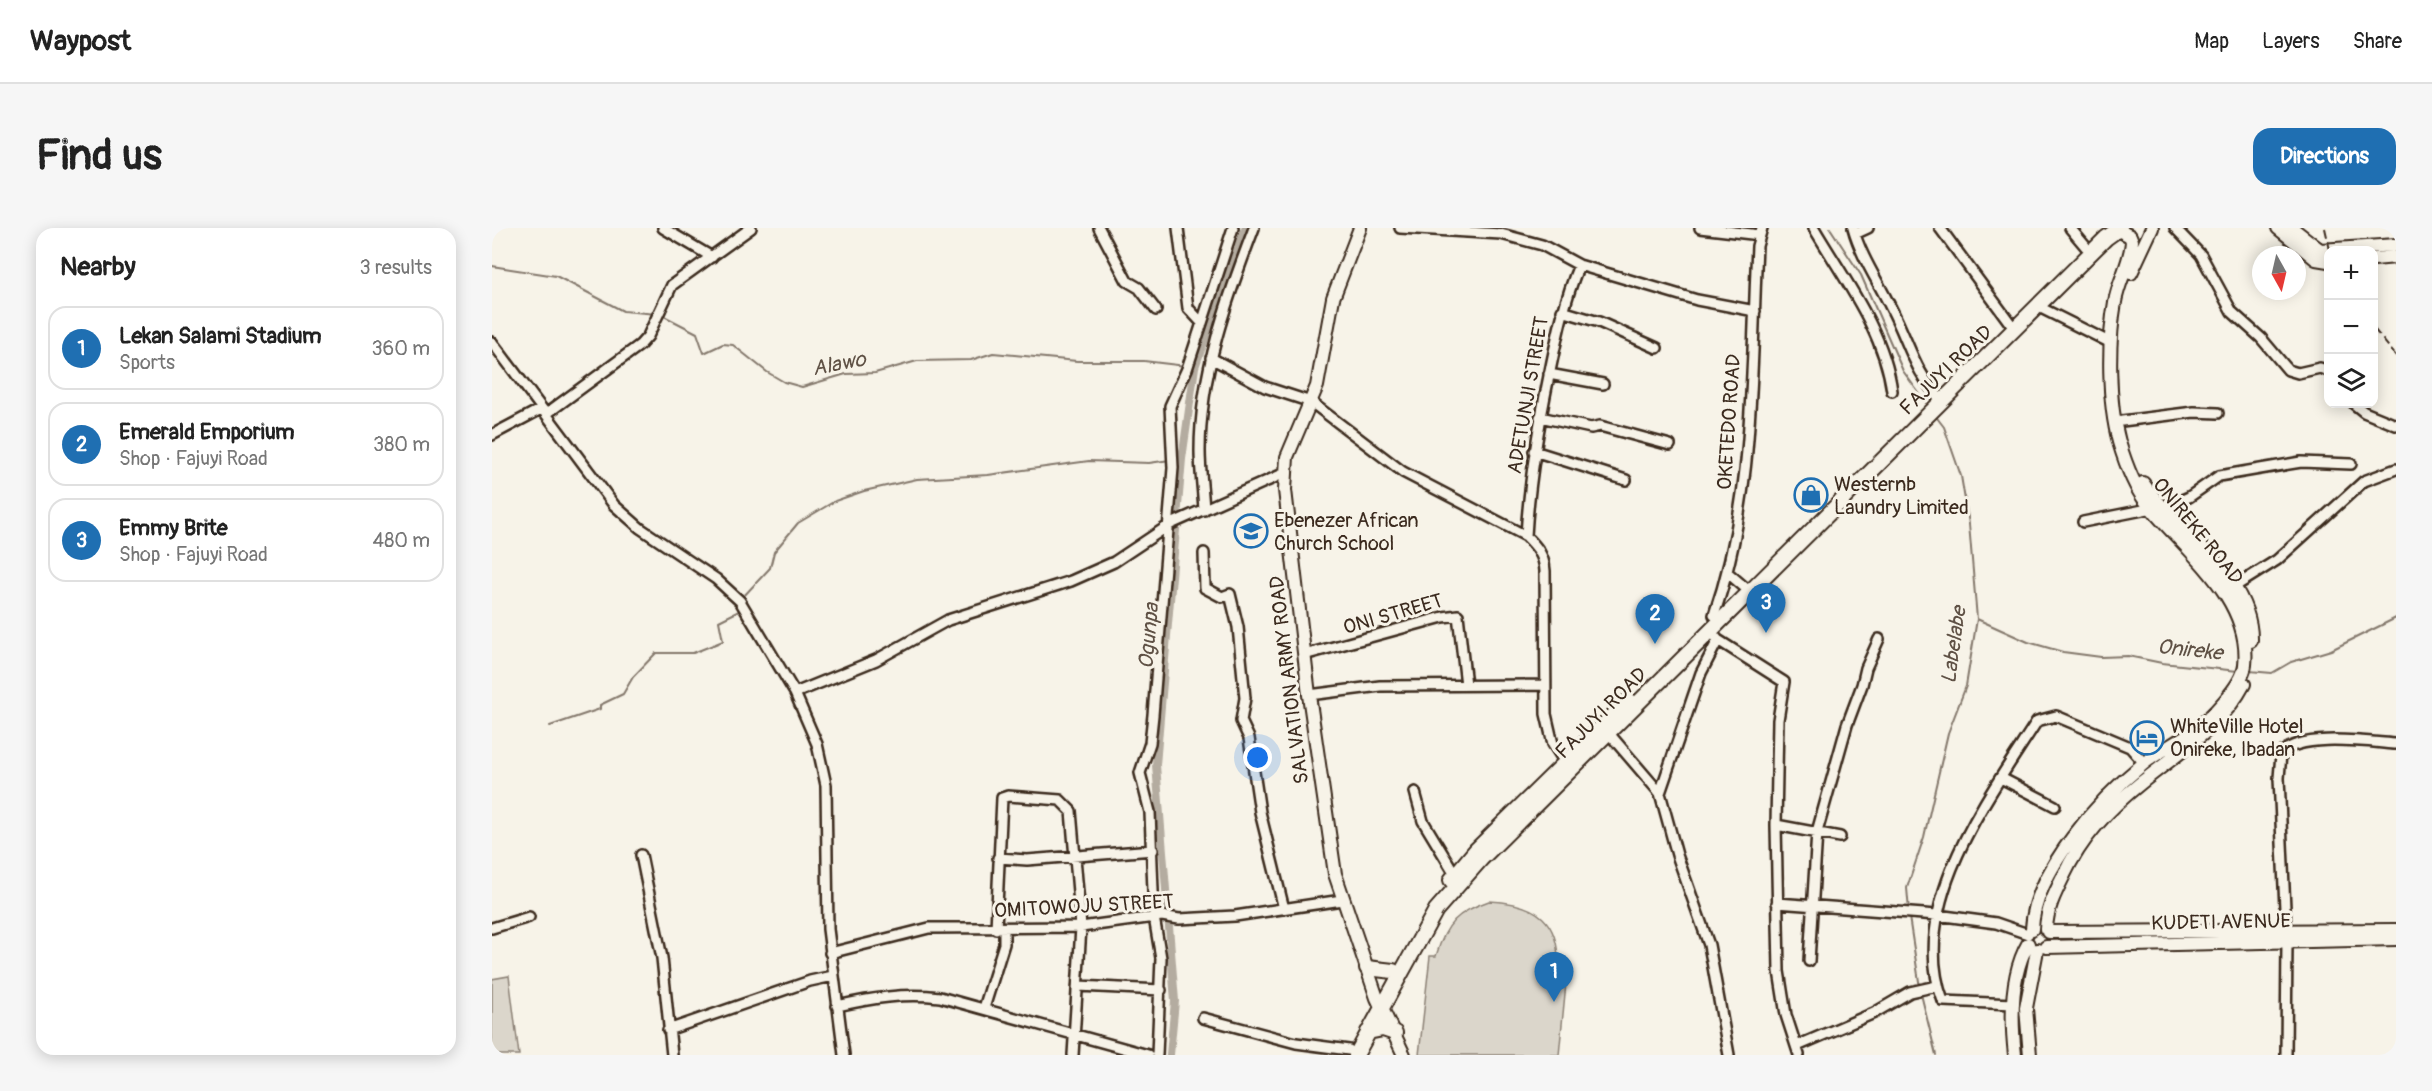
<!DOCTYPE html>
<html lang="en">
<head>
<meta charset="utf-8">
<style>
	body { margin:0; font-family:Pangolin,sans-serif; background:#f6f6f6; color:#222 }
	.controls { position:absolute; right:18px; top:18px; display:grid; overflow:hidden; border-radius:12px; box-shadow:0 3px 15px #0003 }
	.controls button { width:54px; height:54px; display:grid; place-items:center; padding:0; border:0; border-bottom:2px solid #e0e0e0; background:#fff; color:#222; font:30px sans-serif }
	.compass { position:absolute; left:1760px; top:18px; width:54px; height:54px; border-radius:50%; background:#fff; box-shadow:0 3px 15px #0003; rotate:172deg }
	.you { position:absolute; left:766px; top:530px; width:21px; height:21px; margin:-15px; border:4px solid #fff; border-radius:50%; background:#1a73e8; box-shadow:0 0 0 9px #1a73e833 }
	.badge { display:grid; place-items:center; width:39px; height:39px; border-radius:50%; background:#1f6fb2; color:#fff; font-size:20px; font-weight:700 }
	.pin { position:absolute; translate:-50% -50px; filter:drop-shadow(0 2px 3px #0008) }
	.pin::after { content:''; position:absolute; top:32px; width:21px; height:18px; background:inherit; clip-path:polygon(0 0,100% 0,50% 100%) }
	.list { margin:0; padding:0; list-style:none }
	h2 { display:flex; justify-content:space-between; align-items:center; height:78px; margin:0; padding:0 24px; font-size:26px }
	h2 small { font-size:20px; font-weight:400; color:#767676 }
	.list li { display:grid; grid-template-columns:39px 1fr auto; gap:18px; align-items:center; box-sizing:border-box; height:84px; margin:0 12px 12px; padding:0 12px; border:2px solid #e0e0e0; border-radius:18px }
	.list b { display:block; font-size:22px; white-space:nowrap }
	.list p { margin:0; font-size:20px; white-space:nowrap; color:#767676 }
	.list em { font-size:20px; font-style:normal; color:#767676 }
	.icon { flex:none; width:33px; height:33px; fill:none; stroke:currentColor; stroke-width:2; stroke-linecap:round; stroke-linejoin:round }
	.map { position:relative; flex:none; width:1904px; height:827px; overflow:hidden; border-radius:18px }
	header { display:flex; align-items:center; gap:36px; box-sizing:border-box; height:84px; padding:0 30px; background:#fff; border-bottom:2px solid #e0e0e0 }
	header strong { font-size:28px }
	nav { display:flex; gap:33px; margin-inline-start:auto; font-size:21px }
	.intro { display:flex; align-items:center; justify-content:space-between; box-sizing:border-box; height:144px; padding:0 36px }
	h1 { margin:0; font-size:42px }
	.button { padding:15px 27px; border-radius:18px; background:#1f6fb2; color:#fff; font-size:21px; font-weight:700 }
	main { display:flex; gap:36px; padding:0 36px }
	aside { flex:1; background:#fff; border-radius:18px; box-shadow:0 3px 15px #0003 }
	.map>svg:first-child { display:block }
</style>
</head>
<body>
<header>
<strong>Waypost</strong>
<nav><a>Map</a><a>Layers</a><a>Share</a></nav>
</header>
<div class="intro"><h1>Find us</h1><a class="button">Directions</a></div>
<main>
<aside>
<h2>Nearby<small>3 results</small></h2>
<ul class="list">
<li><span class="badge">1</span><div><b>Lekan Salami Stadium</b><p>Sports</p></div><em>360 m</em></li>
<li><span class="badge">2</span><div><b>Emerald Emporium</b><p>Shop · Fajuyi Road</p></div><em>380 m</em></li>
<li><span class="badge">3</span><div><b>Emmy Brite</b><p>Shop · Fajuyi Road</p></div><em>480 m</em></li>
</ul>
</aside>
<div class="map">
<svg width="1904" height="827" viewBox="0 0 1904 827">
	<rect width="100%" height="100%" fill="#f7f3e8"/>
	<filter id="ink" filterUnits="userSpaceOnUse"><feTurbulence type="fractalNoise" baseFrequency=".0167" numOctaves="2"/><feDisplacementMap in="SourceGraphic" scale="12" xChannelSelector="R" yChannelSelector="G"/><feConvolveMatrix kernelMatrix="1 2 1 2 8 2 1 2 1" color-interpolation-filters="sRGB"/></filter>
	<g filter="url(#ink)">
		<path fill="#dbd6cb" stroke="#8b8074" stroke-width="1.5" d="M 997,673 C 1045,675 1069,692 1066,744 L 1075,745 L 1067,827 L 927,827 L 938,728 L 944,728 C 954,695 965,684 997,673 Z
			M 17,748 L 27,827 L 0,827 L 0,751 Z"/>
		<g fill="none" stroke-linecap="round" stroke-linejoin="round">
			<path stroke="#84786c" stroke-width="2" d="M 1338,0 L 1369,47 L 1411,143 L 1437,179
				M 0,38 L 64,48 L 131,83 L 165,86
				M 170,87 L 205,105 L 212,125 L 231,116 L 241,117 L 275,144 L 292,154 L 310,159 L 354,146 L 383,145 L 425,133 L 479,132 L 501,125 L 585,133 L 652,133 L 694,138
				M 684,232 L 690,231
				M 250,370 L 278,340 L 282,324 L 306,295 L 343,273 L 372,263 L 425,251 L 496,247 L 597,233 L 657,235 L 678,232
				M 1485,391 L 1536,414 L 1571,424 L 1609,429 L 1636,428 L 1670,435 L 1746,443
				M 1757,443 L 1780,445 L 1799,434 L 1839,422 L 1904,390
				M 58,498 L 108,481 L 108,477 L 131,466 L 141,449 L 164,425 L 201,425 L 231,413 L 227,393 L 247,383 L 248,378
				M 1417,683 L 1415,660 L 1432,609 L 1456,505 L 1474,458 L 1485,391 L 1477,296 L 1469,248 L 1452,199 L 1442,186
				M 1417,689 L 1428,760
				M 1429,766 L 1444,827"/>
			<path stroke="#b4aca0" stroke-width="8" d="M 678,827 L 683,773 L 664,537 L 690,231 L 703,139 L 753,0"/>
			<g stroke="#3b2a1e" stroke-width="14">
				<path id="minor" d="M 171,0 L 220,29
					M 607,0 L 635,53 L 647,60 L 664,82
					M 686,0 L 696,80 L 710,95
					M 908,0 L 1009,6 L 1050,17 L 1087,37 L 1205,72 L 1263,83
					M 1208,0 L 1268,7
					M 1322,0 C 1352,51 1392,103 1400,163
					M 1361,0 C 1369,29 1386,53 1399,80 C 1417,114 1422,144 1450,173
					M 1448,0 L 1518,95
					M 1578,0 L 1594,19
					M 1683,0 L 1709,27 L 1740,84 L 1769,110 L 1796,142 L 1806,145 L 1828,140 L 1836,143
					M 1363,6 L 1376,0
					M 1547,79 L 1619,115
					M 1070,83 L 1107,94 L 1165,120
					M 0,114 L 122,277 L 148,300 L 224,351 L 248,373 L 303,465 L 325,516 L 334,557 L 336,701 L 352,827
					M 719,130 L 773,159 L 819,174 L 911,244 L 1034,308 C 1045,319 1052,327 1053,343 L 1054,486 L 1061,516 L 1076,539
					M 1057,146 L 1111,156
					M 1862,176 L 1872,184 L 1904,197
					M 54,186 L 148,117 L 156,108 L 180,57 L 259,0
					M 1048,189 L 1099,200 L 1108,198 L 1178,217
					M 1630,193 L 1702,184 L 1726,185
					M 0,207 L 49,181
					M 1042,223 L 1134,252
					M 712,282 C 711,263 708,242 708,223 C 708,145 735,71 762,0
					M 1591,294 L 1681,276 L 1697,269 L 1727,248 L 1809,234 L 1859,236
					M 1034,308 C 1037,253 1046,201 1057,148 C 1065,109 1072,73 1087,37
					M 712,325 L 713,360 L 730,369 L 738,366 L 746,399 L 753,470 L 749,493 L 757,510 L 768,584 L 792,681
					M 1236,345 L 1257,363
					M 1742,359 L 1785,332 L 1872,253 L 1904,241
					M 1222,387 C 1263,268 1259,142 1265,18 L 1270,0
					M 1218,402 L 1226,412 L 1292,454 L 1286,492 L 1284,597 L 1287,743 L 1294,787 L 1307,827
					M 812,427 L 951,389 L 966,387 L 974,457
					M 303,465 L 384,432 L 456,392 L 579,353 L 622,334 L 679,296 L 793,245
					M 817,467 L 888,458 L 1053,457
					M 1114,502 L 1168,565 L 1185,627 L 1217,717 L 1237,827
					M 1509,550 L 1563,578
					M 923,564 L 931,593 L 963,646
					M 1168,565 L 1209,445 L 1226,412
					M 1284,597 L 1348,609
					M 149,627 L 170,730 L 180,827
					M 506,630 L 535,632 L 661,622
					M 1285,675 L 1445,687 L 1504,695 L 1536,706
					M 0,700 L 37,689
					M 504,701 L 510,570 L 516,568 L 568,572 L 579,583 L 589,699 L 581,827
					M 1794,702 L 1787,550 L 1789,526 C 1807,504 1877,514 1904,516
					M 338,725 L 437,700 L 589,699 L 670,688 L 687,691 L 743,688 L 850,672
					M 1317,733 L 1325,604 L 1355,497 L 1370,457 L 1374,440 L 1387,411
					M 586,758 L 669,762
					M 1522,776 L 1451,773 C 1415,677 1496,570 1545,493 L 1564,488 L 1638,519 L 1652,535
					M 345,778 C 381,770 411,765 448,769 L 656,827
					M 492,780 L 512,716 L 512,701
					M 711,790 L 804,815 L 857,822
					M 176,802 L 318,753 L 341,748
					M 1305,818 L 1382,785 L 1418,764 L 1445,758
					M 665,827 L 669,730 L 662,689 L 658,584 L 648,545 L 658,515 L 661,487 L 681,240 L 678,178 L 695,141 L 741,0
					M 1794,827 L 1795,713"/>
			</g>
			<g stroke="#3b2a1e" stroke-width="16">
				<path id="major" d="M 868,0 L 841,70 L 825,158 L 795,229 L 793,262 L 817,467 L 843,646 L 885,770 L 912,827
					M 1786,0 L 1824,31 L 1836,33
					M 1800,0 L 1828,22 L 1904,17
					M 1882,31 L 1904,29
					M 1639,45 L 1660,0
					M 1651,255 C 1683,303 1761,348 1759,413
					M 1540,701 C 1542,643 1609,570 1651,536 C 1667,523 1685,515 1701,503 C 1717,492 1751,457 1753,437 C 1760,369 1692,322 1655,275 C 1642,259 1633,234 1627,214 C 1616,174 1616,114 1623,74 C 1626,54 1639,34 1640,13 L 1638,8 L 1626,2
					M 1554,701 C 1555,681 1562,667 1571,649 C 1589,610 1616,581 1650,554 C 1686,525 1730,498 1752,456
					M 1557,704 L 1904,702
					M 1554,719 L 1904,711
					M 1523,827 C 1519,792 1518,747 1536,716
					M 1538,827 L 1534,780 L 1545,722"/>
			</g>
			<g stroke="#3b2a1e" stroke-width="18">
				<path id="highway" d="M 959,652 L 984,622 L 1137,472
					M 875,740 L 901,743
					M 876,804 L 891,801 L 903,805
					M 864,827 L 944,682 L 989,631 L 1614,10 L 1628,0"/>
			</g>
			<use href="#minor" stroke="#f7f3e8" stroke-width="9"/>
			<use href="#major" stroke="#f7f3e8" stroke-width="12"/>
			<use href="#highway" stroke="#f7f3e8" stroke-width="14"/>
			<path stroke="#3b2a1e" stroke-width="2" stroke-dasharray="9 4.5" stroke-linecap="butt" d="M 1833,0 L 1838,22
				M 1882,101 L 1904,128"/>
		</g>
	</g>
	<defs>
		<g id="shop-ring" transform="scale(1.725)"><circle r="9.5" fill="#f7f3e8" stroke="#1f6fb2" stroke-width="1.5"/><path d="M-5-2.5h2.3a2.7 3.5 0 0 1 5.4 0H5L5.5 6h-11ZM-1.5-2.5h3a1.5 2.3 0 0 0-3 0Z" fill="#1f6fb2"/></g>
		<g id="school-ring" transform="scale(1.725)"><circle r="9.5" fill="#f7f3e8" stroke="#1f6fb2" stroke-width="1.5"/><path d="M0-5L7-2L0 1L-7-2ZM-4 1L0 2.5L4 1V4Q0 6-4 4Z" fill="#1f6fb2"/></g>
		<g id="hotel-ring" transform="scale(1.725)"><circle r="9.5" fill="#f7f3e8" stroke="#1f6fb2" stroke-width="1.5"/><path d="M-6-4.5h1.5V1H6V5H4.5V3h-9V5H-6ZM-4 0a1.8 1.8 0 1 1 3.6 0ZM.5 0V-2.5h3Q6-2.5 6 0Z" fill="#1f6fb2"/></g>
	</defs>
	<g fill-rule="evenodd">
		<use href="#shop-ring" x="1319" y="267"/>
		<use href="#school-ring" x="759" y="303"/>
		<use href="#hotel-ring" x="1655" y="510"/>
	</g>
	<g text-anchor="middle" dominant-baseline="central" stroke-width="6" stroke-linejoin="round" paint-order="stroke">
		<g font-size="20" fill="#3b2a1e" stroke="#f7f3e8">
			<text transform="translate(1454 142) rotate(-44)">FAJUYI ROAD</text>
			<text transform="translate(1036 167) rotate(-80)">ADETUNJI STREET</text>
			<text transform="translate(1237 194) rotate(-86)">OKETEDO ROAD</text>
			<text transform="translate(1706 303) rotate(51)">ONIREKE ROAD</text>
			<text transform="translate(901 386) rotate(-16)">ONI STREET</text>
			<text transform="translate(797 452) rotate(-97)">SALVATION ARMY ROAD</text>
			<text transform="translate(1109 485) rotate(-45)">FAJUYI ROAD</text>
			<text transform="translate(592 678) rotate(-3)">OMITOWOJU STREET</text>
			<text transform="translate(1729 694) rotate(-1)">KUDETI AVENUE</text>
		</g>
		<g font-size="20" fill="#3b2a1e" stroke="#f7f3e8" text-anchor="start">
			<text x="1342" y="256">Westernb<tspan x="1342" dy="23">Laundry Limited</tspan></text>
			<text x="782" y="292">Ebenezer African<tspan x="782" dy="23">Church School</tspan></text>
			<text x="1678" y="498">WhiteVille Hotel<tspan x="1678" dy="23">Onireke, Ibadan</tspan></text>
		</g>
		<g font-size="21" font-style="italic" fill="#5f5145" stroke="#f7f3e8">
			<text transform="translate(347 136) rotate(-11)">Alawo</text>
			<text transform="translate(657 408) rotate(-85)">Ogunpa</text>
			<text transform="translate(1462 417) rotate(-82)">Labelabe</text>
			<text transform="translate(1698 422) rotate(6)">Onireke</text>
		</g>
	</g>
</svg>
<div class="controls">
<button>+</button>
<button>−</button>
<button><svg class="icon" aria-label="layers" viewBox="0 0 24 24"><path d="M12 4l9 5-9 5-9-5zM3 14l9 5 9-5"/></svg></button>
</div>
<svg class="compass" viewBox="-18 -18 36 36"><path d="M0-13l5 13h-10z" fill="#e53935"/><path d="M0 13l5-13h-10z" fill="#767676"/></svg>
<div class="you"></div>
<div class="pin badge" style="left:1062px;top:774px">1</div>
<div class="pin badge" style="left:1163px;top:416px">2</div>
<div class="pin badge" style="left:1274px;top:405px">3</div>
</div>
</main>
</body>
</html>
